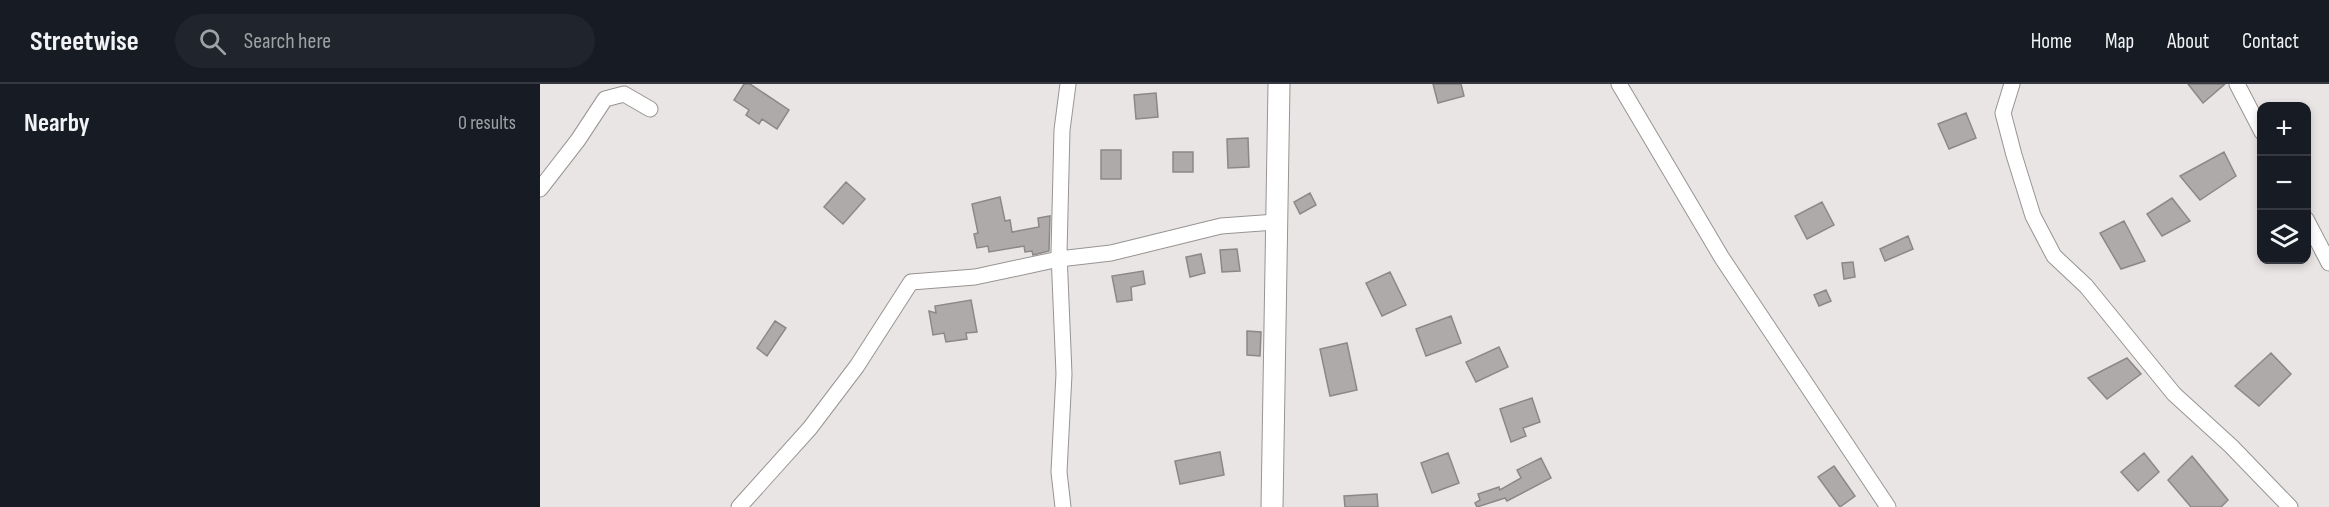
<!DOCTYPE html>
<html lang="en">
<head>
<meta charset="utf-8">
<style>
	body { margin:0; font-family:"Sofia Sans Condensed",sans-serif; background:#20242c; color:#f1f3f6 }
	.controls { position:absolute; right:18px; top:18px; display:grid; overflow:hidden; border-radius:12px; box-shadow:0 3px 9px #0003 }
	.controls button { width:54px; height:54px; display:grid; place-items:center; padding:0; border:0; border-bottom:2px solid #363941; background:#171b24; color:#f1f3f6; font:30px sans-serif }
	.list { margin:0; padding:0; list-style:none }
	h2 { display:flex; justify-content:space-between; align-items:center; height:78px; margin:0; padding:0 24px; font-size:26px }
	h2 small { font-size:20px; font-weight:400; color:#9ea1a6 }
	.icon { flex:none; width:33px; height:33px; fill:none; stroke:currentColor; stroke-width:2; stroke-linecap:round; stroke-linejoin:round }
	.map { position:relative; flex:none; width:1789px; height:423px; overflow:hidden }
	header { display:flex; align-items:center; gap:36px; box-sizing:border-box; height:84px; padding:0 30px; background:#171b24; border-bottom:2px solid #363941 }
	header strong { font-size:28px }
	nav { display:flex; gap:33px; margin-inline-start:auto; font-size:21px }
	.search { width:420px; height:54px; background:#20242c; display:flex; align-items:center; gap:15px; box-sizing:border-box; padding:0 21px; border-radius:33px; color:#9ea1a6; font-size:22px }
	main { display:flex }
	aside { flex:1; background:#171b24 }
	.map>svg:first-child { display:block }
</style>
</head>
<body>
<header>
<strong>Streetwise</strong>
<div class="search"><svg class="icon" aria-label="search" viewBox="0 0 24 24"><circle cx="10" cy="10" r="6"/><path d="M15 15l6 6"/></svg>Search here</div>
<nav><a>Home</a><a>Map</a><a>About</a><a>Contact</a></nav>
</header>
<main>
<aside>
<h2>Nearby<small>0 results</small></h2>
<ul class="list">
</ul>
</aside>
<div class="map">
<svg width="1789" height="423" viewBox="0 0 1789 423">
	<rect width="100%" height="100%" fill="#e9e5e4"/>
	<path fill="#aeaaa9" stroke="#8c8887" stroke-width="1.5" d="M 204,0 L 210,0 L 249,26 L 237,45 L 222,35 L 219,40 L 206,31 L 209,26 L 194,16 Z
		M 893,0 L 921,0 L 924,12 L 898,19 Z
		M 1648,0 L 1685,0 L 1663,19 Z
		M 616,9 L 618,33 L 596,35 L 594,11 Z
		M 1426,29 L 1436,54 L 1409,65 L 1398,40 Z
		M 708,54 L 709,83 L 688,84 L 687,55 Z
		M 561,66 L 581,66 L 581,95 L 561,95 Z
		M 633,68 L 653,68 L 653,88 L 633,88 Z
		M 1684,68 L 1696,92 L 1660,116 L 1640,92 Z
		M 306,98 L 325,115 L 303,140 L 284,123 Z
		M 770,109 L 776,121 L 760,130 L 754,118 Z
		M 460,113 L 465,137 L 470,136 L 472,148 L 499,143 L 498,134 L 510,132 L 509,167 L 493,171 L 492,167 L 485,168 L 484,162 L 449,168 L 448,162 L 437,164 L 434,150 L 438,149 L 432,120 Z
		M 1632,114 L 1650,137 L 1622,152 L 1607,130 Z
		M 1282,118 L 1294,141 L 1267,155 L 1255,132 Z
		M 1584,137 L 1605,177 L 1581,185 L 1560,149 Z
		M 1368,152 L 1373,165 L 1345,177 L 1340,165 Z
		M 697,165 L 700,187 L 682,188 L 680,166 Z
		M 661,170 L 665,189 L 650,193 L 646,173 Z
		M 1313,178 L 1315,193 L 1304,195 L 1302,179 Z
		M 603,187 L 605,200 L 591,203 L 592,216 L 577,218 L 572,192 Z
		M 850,188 L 866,221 L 842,232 L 826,199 Z
		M 1286,206 L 1291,217 L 1279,222 L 1274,211 Z
		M 431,216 L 437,248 L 426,249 L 427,255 L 406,258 L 404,249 L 393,251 L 389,227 L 396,229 L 395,222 Z
		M 911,232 L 921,259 L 886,272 L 876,245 Z
		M 235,237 L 246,244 L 227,272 L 217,264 Z
		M 707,247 L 721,248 L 720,272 L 707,271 Z
		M 807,259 L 817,306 L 790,312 L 780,265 Z
		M 959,263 L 968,283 L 936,298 L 926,278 Z
		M 1731,269 L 1751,290 L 1719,322 L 1695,302 Z
		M 1587,274 L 1601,290 L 1567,315 L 1548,294 Z
		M 992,314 L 1000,338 L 983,344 L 986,352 L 971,358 L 960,325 Z
		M 680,368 L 684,391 L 640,400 L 635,377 Z
		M 908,369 L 919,399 L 892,409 L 881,379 Z
		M 1604,369 L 1619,388 L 1598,407 L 1581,388 Z
		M 1652,372 L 1688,416 L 1681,423 L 1651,423 L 1628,396 Z
		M 1001,374 L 1011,394 L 967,417 L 965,414 L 937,423 L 935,419 L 940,416 L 938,410 L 959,403 L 960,406 L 981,394 L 977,386 Z
		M 1294,382 L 1315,412 L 1300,423 L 1278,393 Z
		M 837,410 L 838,423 L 805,423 L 804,412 Z"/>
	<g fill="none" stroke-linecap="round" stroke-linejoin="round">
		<g stroke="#979492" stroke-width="17">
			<path id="street" d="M 1079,0 L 1182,174 L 1348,423
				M 1472,0 L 1463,29 L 1474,71 L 1493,132 L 1514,172 L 1546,202 L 1634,310 L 1691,362 L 1750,423
				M 1697,0 L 1722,48
				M 0,105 L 38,56 L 65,15 L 84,10 L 110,25
				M 1766,135 L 1789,179
				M 199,423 L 270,344 L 317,282 L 371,198 L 435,193 L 519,175 L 571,169 L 681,142 L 736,138
				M 523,423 L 519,388 L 524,290 L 519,169 L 522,46 L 528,0"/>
		</g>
		<g stroke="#979492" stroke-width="23">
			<path id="secondary" d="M 732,423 L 739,0"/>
		</g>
		<use href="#street" stroke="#fff" stroke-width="15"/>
		<use href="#secondary" stroke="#fff" stroke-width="21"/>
	</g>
</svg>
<div class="controls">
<button>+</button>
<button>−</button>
<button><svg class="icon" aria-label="layers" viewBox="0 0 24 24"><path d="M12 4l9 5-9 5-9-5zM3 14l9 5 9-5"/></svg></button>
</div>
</div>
</main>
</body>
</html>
